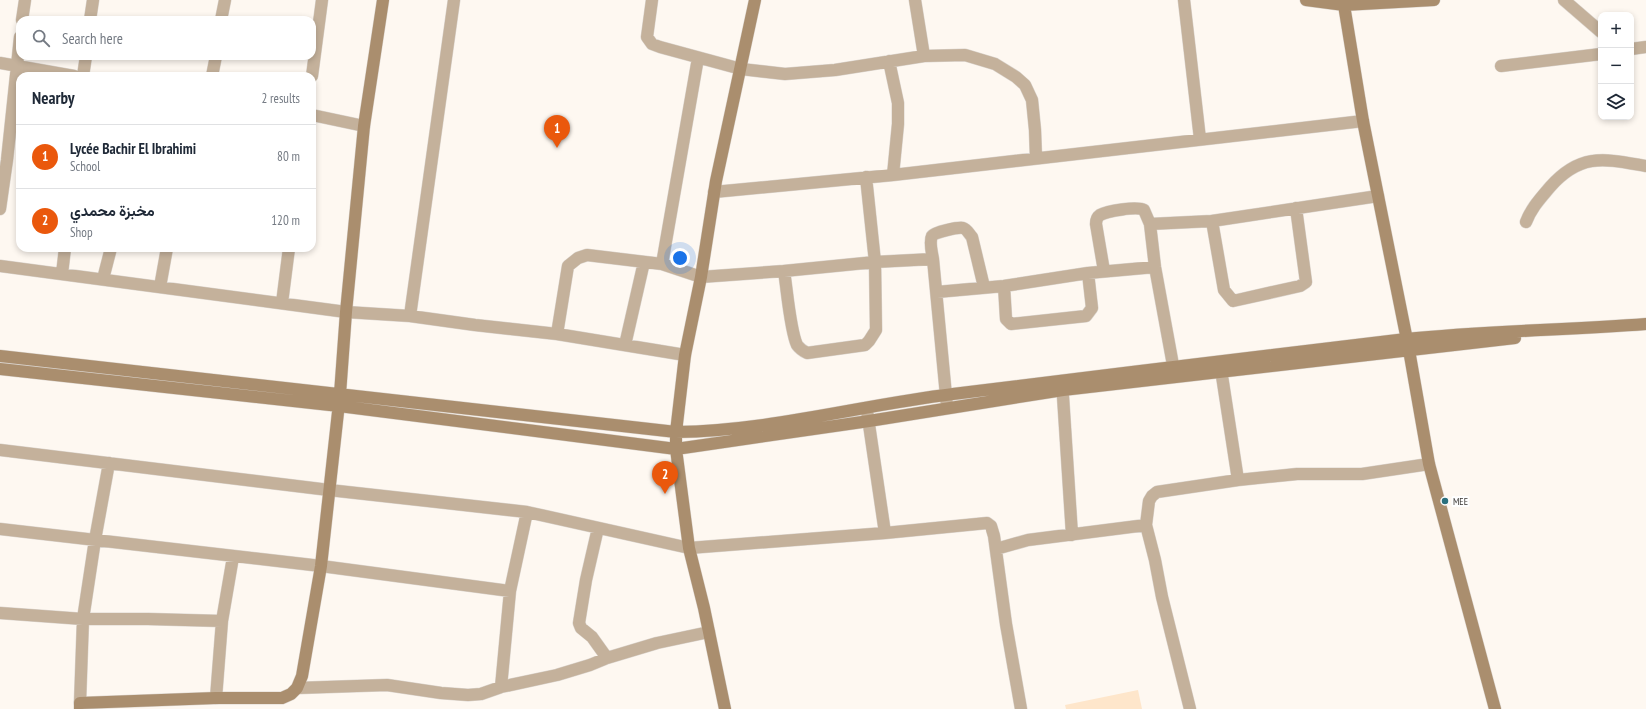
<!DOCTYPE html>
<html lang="en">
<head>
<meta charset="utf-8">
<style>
	body { margin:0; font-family:"PT Sans Narrow",Vazirmatn,sans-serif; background:#f6f6f7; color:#1f2937 }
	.controls { position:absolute; right:12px; top:12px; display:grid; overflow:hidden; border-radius:8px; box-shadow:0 2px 6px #0003 }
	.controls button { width:36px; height:36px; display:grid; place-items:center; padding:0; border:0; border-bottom:1px solid #e0e1e3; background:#fff; color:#1f2937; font:20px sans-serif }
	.you { position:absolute; left:680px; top:258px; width:14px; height:14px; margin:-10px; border:3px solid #fff; border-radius:50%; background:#1a73e8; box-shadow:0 0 0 6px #1a73e833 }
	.badge { display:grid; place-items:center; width:26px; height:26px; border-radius:50%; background:#ea580c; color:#fff; font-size:13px; font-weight:700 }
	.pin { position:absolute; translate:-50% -33px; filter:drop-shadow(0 1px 2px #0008) }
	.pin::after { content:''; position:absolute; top:21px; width:14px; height:12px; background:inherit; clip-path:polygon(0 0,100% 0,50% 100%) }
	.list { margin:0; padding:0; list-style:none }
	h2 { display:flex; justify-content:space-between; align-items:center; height:52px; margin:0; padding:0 16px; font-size:17px }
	h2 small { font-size:13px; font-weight:400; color:#747a83 }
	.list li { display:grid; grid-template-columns:26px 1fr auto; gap:12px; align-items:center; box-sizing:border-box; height:64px; padding:0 16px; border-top:1px solid #e0e1e3 }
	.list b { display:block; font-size:15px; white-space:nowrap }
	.list p { margin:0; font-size:13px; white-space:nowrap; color:#747a83 }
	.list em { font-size:13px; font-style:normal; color:#747a83 }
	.icon { flex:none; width:22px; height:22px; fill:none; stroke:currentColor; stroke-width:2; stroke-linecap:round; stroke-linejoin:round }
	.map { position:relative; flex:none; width:1646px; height:709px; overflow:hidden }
	.search { position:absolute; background:#fff; box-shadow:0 2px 6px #0003; left:16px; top:16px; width:300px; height:44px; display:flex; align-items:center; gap:10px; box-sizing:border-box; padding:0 14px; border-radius:12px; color:#747a83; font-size:15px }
	.panel { position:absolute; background:#fff; box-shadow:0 2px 6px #0003; left:16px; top:72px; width:300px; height:180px; border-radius:12px }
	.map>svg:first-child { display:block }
</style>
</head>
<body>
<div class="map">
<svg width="1646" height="709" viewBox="0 0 1646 709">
	<rect width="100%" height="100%" fill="#fef8f1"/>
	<path fill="#fee6cb" d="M 1138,690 L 1142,709 L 1066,709 L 1065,705 Z"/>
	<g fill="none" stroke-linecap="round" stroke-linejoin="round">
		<g stroke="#dbd5cf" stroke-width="13">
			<path id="street" d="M 652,0 L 647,37 L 652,44 L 660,47 L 741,69 L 785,74 L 835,70 L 924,56 L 965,55 L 995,64 L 1016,77 L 1025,85 L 1032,100 L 1035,130 L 1036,158
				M 915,0 L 924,56
				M 1184,0 L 1200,139
				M 1564,0 L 1601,32
				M 22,20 L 25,0
				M 90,20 L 93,0
				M 221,20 L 225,0
				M 1631,49 L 1646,47
				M 889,61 L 898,103 L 898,124 L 893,175
				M 0,63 L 74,76
				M 1501,66 L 1601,54
				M 83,76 L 86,56
				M 212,76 L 216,56
				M 312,76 L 322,0
				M 312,115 L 364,126
				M 714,192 L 893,175 L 1363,121
				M 0,209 L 7,160 L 20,37
				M 1212,221 L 1224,290 L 1233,301 L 1300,286 L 1306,282 L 1296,208
				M 1526,222 C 1532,207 1540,199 1550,187 C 1581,152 1605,159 1646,166
				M 1150,224 L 1212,221 L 1378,196
				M 662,264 L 698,58
				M 0,266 L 346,312 L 410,316 L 475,325 L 557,334 L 685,355
				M 784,271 C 787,289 790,330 797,345 C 800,349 803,351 807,353 L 865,345 L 869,341 L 876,330 L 875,262 L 866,177
				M 1104,271 L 1096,224 C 1096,220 1097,217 1100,215 C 1107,211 1137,206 1144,210 L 1150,224 L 1155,267 L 1175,376
				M 62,274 L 65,248
				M 103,279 L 111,248
				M 1004,286 L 1006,319 L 1011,324 L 1086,316 L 1092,308 L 1088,273
				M 160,287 L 167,248
				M 937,292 L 1004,286 L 1088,273 L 1155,267
				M 282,303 L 289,248
				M 410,316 L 454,0
				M 557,334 L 568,266 L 578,258 L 587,255 L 662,264 L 701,277 L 784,271 L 875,262 L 933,259
				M 625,345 L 644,262
				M 1220,363 L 1238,480
				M 1062,381 L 1072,535
				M 947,406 L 933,259 C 932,253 929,242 932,236 C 935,232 958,227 963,228 C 967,229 969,234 972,237 L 984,287
				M 867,411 L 885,533
				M 0,450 L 329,490 L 527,512 L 689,548 L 885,533 L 987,523 L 991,526 L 994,536 L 1006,624 L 1021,709
				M 598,528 L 586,580 L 579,623 L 581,628 L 592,637 L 607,658
				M 0,529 L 321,566 L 510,591
				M 996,549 L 1028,540 L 1146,525
				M 0,613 L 83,619 L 148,619 L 222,621
				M 501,687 L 510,591 L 527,512
				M 297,688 L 387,685 L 441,693 L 468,695 L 481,694 L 501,687 L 557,675 L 590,665 L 607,658 L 657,643 L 709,632
				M 216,698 L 222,621 L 233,557
				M 80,703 L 83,619 L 95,540 L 109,463
				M 1190,709 L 1162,597 L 1155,560 L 1146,525 L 1149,501 L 1152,496 L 1157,492 L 1238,480 L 1297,474 L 1362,474 L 1429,464"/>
		</g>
		<g stroke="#dbd5cf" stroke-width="13">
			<path id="secondary" d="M 1306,0 L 1344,5 L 1434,0
				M 1344,5 L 1363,121 L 1409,350 L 1429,464 L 1495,709
				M 0,356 L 676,432 C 770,431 861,405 953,394 C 1104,376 1255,356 1406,339 C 1486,331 1566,330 1646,324
				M 0,369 L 339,406 L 676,449 L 869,421 L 1063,390 L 1515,338
				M 80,709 L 80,703 L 216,698 L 282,698 L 291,694 L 297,688 L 302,676 L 321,566 L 340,394 L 346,312 L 364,126 L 383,0
				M 725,709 L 704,608 L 689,548 L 676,449 L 676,432 L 685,355 L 701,277 L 716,181 L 755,0"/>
		</g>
		<use href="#street" stroke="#c4b19b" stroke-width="12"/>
		<use href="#secondary" stroke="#aa8e6e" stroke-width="12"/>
	</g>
	<circle fill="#2a707e" stroke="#fff" stroke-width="1.5" cx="1445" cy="501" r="4"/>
	<g text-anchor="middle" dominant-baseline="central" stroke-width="4" stroke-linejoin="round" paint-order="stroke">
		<g font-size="10" fill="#393633" stroke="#fff" text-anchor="start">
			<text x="1453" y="501">MEE</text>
		</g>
	</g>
</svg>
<div class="controls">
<button>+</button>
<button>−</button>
<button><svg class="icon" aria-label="layers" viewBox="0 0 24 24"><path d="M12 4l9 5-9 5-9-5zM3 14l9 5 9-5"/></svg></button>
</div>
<div class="you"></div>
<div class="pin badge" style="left:557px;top:148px">1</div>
<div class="pin badge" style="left:665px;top:494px">2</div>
<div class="search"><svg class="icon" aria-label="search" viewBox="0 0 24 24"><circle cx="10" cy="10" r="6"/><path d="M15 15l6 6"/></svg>Search here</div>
<section class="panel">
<h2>Nearby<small>2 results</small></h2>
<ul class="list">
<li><span class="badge">1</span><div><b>Lycée Bachir El Ibrahimi</b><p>School</p></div><em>80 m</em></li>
<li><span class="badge">2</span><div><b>مخبزة محمدي</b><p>Shop</p></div><em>120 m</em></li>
</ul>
</section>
</div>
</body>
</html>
